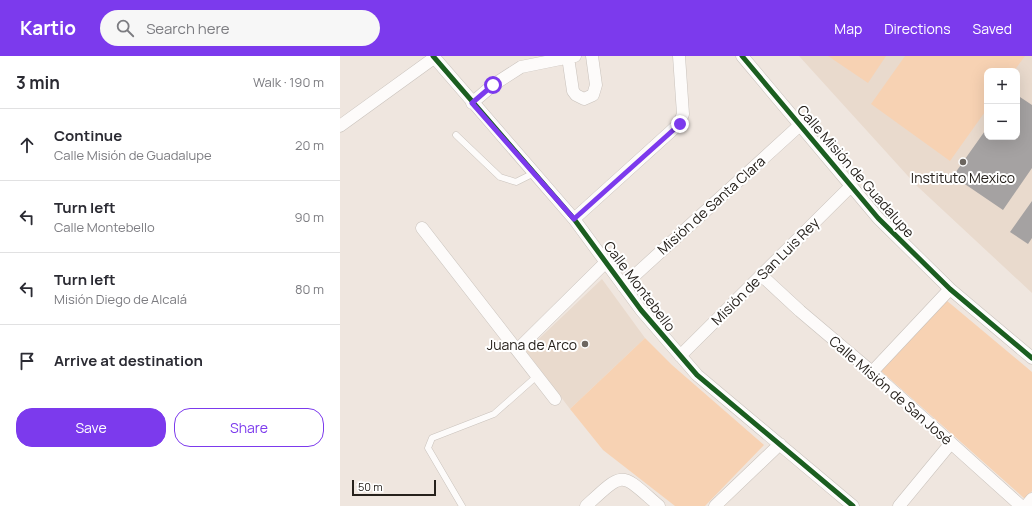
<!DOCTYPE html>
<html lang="en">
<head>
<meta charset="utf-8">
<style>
	body { margin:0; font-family:Manrope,sans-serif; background:#f7f7f7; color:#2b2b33 }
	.controls { position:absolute; right:12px; top:12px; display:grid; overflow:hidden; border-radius:8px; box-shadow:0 4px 16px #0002 }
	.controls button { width:36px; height:36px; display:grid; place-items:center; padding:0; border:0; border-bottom:1px solid #e1e1e2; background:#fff; color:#2b2b33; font:20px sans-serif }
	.scale { position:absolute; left:12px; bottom:10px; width:84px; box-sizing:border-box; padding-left:4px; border:2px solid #26211c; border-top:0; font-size:11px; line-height:14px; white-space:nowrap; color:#26211c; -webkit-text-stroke:3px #fff; paint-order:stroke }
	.stop { position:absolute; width:12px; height:12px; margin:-9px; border:3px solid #7c3aed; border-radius:50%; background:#fff }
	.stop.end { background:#7c3aed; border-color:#fff; box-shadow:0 1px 4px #0008 }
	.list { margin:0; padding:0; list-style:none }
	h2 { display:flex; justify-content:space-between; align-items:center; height:52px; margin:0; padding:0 16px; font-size:17px }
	h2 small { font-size:13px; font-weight:400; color:#7c7c81 }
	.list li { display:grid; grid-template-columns:26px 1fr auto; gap:12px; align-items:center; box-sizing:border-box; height:72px; padding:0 16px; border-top:1px solid #e1e1e2 }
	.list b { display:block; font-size:15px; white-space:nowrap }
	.list p { margin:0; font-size:13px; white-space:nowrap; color:#7c7c81 }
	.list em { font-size:13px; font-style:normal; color:#7c7c81 }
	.actions { display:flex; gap:8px; padding:12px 16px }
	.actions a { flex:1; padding:9px 0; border:1px solid #7c3aed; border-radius:16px; text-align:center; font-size:14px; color:#7c3aed }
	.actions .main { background:#7c3aed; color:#fff }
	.icon { flex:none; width:22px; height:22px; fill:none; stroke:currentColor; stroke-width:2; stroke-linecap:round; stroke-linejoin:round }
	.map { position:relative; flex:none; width:692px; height:450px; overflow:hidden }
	header { display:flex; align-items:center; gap:24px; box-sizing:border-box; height:56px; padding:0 20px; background:#7c3aed; color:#fff }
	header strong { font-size:19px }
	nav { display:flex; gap:22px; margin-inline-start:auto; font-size:14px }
	.search { width:280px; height:36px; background:#f7f7f7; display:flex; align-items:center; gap:10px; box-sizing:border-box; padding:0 14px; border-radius:22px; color:#7c7c81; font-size:15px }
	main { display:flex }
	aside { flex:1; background:#fff }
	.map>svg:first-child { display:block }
</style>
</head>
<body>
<header>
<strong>Kartio</strong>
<div class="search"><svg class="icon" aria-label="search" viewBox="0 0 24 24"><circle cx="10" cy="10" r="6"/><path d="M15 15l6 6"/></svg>Search here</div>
<nav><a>Map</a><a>Directions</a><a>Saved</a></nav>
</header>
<main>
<aside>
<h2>3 min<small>Walk · 190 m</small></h2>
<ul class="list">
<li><svg class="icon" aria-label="ahead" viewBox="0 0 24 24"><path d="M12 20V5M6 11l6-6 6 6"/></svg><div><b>Continue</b><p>Calle Misión de Guadalupe</p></div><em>20 m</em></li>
<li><svg class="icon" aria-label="left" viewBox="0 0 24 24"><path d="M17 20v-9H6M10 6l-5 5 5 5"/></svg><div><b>Turn left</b><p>Calle Montebello</p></div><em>90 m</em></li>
<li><svg class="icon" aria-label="left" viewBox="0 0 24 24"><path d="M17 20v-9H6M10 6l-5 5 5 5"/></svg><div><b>Turn left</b><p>Misión Diego de Alcalá</p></div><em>80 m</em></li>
<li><svg class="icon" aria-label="arrive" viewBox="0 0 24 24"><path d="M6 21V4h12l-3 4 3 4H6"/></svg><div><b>Arrive at destination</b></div></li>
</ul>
<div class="actions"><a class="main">Save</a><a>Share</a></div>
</aside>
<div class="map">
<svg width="692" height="450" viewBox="0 0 692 450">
	<rect width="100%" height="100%" fill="#efe6df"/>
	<path fill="#e9dacd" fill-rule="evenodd" d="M 459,0 L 692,0 L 692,237 L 577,130 ZM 647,15 L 677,15 L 677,81 L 647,81 Z
		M 262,223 L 305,282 L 230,353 L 186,295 Z"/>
	<path fill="#f7d2b3" d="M 488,0 L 546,0 L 528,27 Z
		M 565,0 L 685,0 L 674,15 L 647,15 L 647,53 L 610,105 L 531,48 Z
		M 606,244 L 692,316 L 692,435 L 685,443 L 540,314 Z
		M 305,282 L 332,309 L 424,389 L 365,450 L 335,450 L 263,394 L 230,353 Z"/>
	<path fill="#a5a2a2" d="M 677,39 L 692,49 L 692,112 L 663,154 L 613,120 L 647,72 L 647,81 L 677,81 Z
		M 692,145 L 692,182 L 688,188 L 670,176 Z"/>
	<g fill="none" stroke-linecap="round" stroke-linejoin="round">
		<g stroke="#c9c2bc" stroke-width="7">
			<path id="lane" d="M 116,79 L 160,121 L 176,126 L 194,117
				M 122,450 L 88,392 L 92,382 L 154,358 L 197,320"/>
		</g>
		<g stroke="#c9c2bc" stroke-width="13">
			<path id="street" d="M 93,0 L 234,163 L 301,254 L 357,319 L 513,450
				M 402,0 L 538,162 L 610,233 L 692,302
				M 228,1 L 233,35 L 236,39 L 244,43 L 253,39 L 256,29 L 252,0
				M 132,47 L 153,29 L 181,11 L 235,0
				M 0,70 L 94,2
				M 234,163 L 339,68 L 343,58 L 339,0
				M 82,172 L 215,343
				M 421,219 L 460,255 L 532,316 L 681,450
				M 283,230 L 460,69
				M 177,294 L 266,206
				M 340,300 L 510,131
				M 532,316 L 610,233
				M 246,450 C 285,414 280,416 319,450
				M 375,450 L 440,388
				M 559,450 L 611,387
				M 686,450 L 692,443"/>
		</g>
		<use href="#lane" stroke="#fdfbfa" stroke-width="6"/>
		<use href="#street" stroke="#fdfbfa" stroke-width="12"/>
		<g stroke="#fff" stroke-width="8">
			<path id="cycleway" d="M 93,0 L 234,163 L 301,254 L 357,319 L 513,450
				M 402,0 L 538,162 L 610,233 L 692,302"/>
		</g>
		<use href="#cycleway" stroke="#1b5e20" stroke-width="5"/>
	</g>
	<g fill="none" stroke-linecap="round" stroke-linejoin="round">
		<path stroke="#7c3aed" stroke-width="5" d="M 153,29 L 132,47 L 234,163 L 340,68"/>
	</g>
	<g fill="#6c6660" stroke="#fff" stroke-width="1.5">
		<circle cx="623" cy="106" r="4"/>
		<circle cx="245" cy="288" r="4"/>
	</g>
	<g text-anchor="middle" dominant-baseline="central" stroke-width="4" stroke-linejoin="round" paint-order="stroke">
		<g font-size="14" fill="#26211c" stroke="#fff">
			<text transform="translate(516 115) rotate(49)">Calle Misión de Guadalupe</text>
			<text transform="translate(371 149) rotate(-42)">Misión de Santa Clara</text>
			<text transform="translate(425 215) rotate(-45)">Misión de San Luis Rey</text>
			<text transform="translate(300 230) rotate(53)">Calle Montebello</text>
			<text transform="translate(551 334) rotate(41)">Calle Misión de San José</text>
		</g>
		<g font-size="14" fill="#26211c" stroke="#fff">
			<text x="623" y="121">Instituto Mexico</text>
			<text x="237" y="288" text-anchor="end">Juana de Arco</text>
		</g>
	</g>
</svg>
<div class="controls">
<button>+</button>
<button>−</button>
</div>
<div class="scale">50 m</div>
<div class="stop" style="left:153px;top:29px"></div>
<div class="stop end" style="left:340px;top:68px"></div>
</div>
</main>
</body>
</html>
